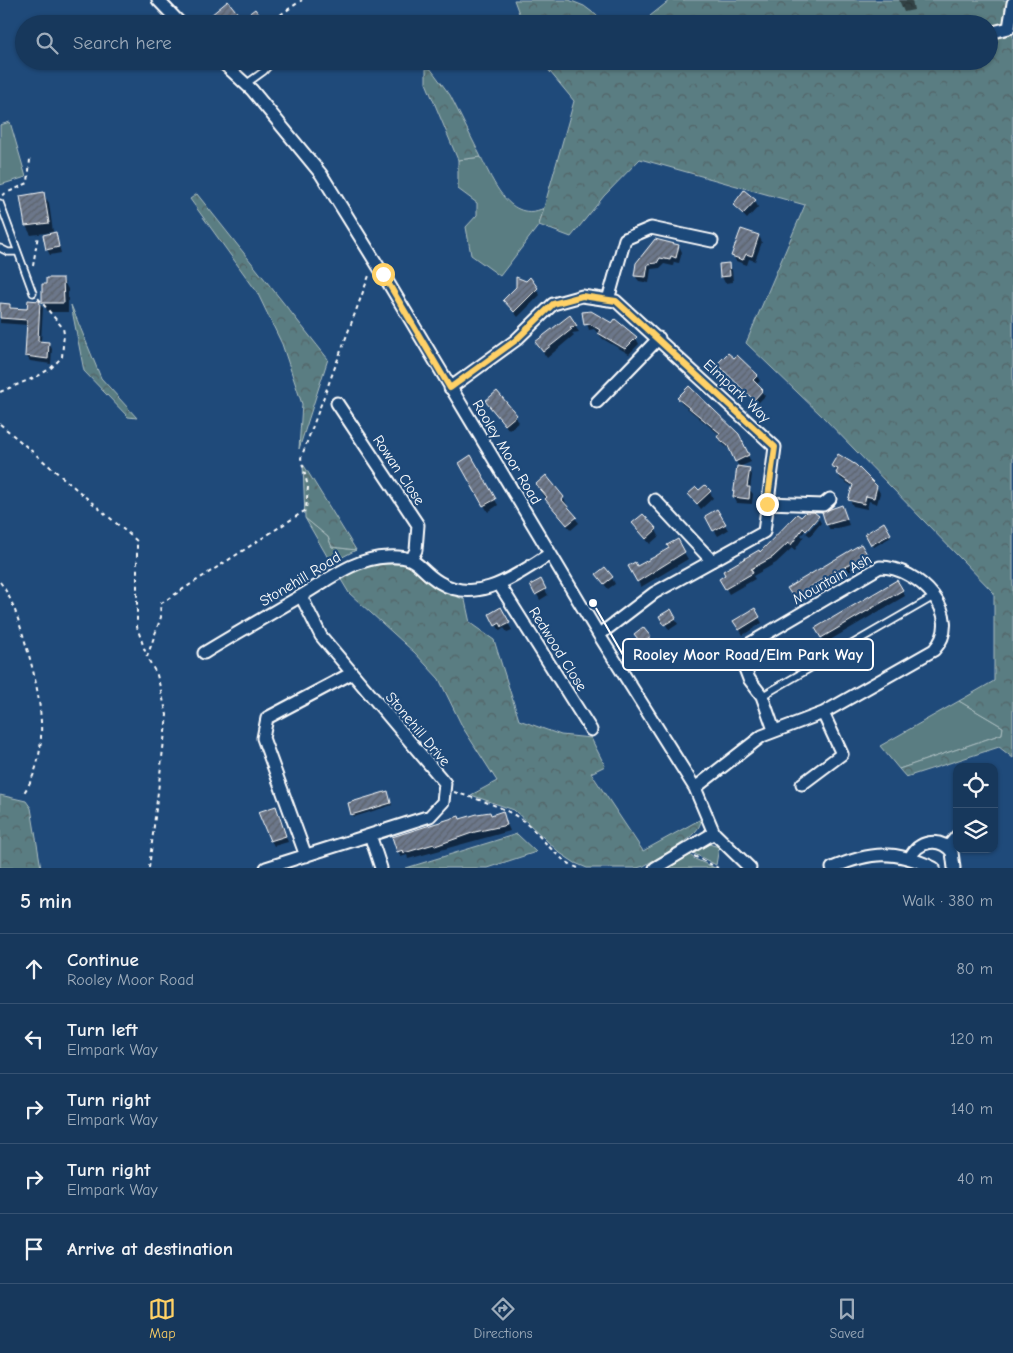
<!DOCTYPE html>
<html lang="en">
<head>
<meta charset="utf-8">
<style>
	body { margin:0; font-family:"Comic Neue",sans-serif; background:#244365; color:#f1f3f6 }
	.controls { position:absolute; right:15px; bottom:15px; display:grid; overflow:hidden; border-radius:10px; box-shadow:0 1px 4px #0004 }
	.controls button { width:45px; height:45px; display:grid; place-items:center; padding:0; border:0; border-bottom:1px solid #365272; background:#17385c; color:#f1f3f6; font:25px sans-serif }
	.stop { position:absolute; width:15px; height:15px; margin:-11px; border:4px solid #ffd166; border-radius:50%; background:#fff }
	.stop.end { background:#ffd166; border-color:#fff; box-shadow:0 1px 5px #0008 }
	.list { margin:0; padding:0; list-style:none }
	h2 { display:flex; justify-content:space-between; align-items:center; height:65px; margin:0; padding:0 20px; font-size:21px }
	h2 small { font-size:16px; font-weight:400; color:#9eacbb }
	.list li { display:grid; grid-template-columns:32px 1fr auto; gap:15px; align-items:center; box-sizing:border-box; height:70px; padding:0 20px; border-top:1px solid #365272 }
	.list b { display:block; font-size:19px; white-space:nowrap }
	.list p { margin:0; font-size:16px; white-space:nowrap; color:#9eacbb }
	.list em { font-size:16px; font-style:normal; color:#9eacbb }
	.icon { flex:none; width:28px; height:28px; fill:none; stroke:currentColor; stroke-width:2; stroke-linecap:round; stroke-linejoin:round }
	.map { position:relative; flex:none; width:1013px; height:868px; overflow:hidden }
	.search { position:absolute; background:#17385c; box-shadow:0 1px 4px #0004; left:15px; right:15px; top:15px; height:55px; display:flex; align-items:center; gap:12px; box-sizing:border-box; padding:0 18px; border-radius:28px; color:#9eacbb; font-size:19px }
	.sheet { height:415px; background:#17385c }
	nav { display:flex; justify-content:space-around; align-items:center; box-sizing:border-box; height:70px; border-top:1px solid #365272; background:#17385c; font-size:14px; color:#9eacbb }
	nav a { display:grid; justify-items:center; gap:2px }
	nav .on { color:#ffd166 }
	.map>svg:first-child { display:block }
</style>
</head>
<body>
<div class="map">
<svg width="1013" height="868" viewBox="0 0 1013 868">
	<defs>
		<pattern id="forest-crowns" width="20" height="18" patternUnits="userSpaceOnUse" patternTransform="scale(1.25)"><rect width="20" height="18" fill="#5a7d82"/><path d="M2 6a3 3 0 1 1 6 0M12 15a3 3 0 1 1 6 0" fill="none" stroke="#536467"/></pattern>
		<pattern id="building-hatch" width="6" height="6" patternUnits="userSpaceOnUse" patternTransform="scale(1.25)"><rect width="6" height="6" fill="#6c778a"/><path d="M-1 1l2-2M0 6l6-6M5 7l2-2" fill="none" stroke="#5c626b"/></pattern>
	</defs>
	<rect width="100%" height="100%" fill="#1f4a7a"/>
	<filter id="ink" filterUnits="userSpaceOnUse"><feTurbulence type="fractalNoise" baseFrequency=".02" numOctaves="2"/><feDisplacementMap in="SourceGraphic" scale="10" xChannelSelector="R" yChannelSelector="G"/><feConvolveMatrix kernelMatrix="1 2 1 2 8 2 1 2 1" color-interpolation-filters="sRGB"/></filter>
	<g filter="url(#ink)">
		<path fill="#5a7d82" stroke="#acbec0" d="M 10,122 L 26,177 L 0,185 L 0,125 Z
			M 481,157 C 493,181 510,224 544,208 L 539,225 L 500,276 L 471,255 L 466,227 L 477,215 L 477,203 L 458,189 L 458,160 Z
			M 305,518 L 328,537 L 332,547 L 356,550 L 331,563 Z
			M 959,701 L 1003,727 L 1002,734 L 899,769 L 880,746 Z
			M 709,844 L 719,847 L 716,865 L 693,853 Z
			M 690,855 L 695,859 L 715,868 L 669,868 Z"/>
		<path fill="url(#forest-crowns)" stroke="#acbec0" d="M 514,0 L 569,0 L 584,6 L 608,24 L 523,24 Z
			M 670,0 L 1013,0 L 1013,758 L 999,747 L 906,777 L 899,769 L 1002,734 L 1003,727 L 959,701 L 994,681 L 994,593 L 822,416 L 746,343 L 805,205 L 640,159 L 604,196 L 571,237 L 539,225 L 574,101 L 541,61 L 989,61 L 989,24 L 651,24 L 650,16 Z
			M 430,68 L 450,95 L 481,157 L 458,160 L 426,83 L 426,69 Z
			M 197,194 L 328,359 L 299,449 L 302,404 L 282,344 L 257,292 L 190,199 Z
			M 71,305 L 101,378 L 137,418 L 128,417 L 84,371 Z
			M 303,464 L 356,550 L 332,547 L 328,537 L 305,518 Z
			M 386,564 L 406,564 L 421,574 L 437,588 L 465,600 L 470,623 L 494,640 L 519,720 L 561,735 L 591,738 L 605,766 L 591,773 L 643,851 L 701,819 C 702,837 659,856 644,866 L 637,868 L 587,868 L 575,863 L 560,853 L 514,810 L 471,795 L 497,781 L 463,728 L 439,679 L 415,653 L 349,593 L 340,578 L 363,567 Z
			M 0,795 L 26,801 L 31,808 L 41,868 L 0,868 Z
			M 517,834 L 536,852 L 487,868 L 406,868 Z"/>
		<path fill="#0007" d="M 899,0 L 912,0 L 914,10 L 904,12 Z
			M 238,15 L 241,21 L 259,18 L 263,24 L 215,24 L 216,22 L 213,16 Z
			M 43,194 L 49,203 L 53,232 L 31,235 L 26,226 L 22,197 Z
			M 755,201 L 758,207 L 747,219 L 734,205 Z
			M 56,234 L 61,253 L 50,255 L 47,249 Z
			M 759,236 L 762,242 L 755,261 L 749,259 L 747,265 L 736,261 L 733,256 Z
			M 679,246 L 682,252 L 679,263 L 674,262 L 673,266 L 664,264 L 660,268 L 651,269 L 649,283 L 639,281 L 635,276 L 637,263 Z
			M 728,264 L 732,270 L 733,282 L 725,283 L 722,277 L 721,265 Z
			M 530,279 L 540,295 L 518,317 L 504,300 Z
			M 63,280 L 68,289 L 68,312 L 48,312 L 43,302 Z
			M 39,302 L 43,308 L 41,342 L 49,343 L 52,349 L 51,364 L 30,361 L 26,355 L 28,325 L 0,323 L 0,304 L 10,305 L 12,308 L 28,310 Z
			M 584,313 L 636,338 L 639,344 L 629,354 L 603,339 L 594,329 L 589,330 Z
			M 569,317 L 579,332 L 572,333 L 574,335 L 547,358 L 540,348 Z
			M 719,365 L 757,376 L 760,381 L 756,385 L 765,396 L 757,404 Z
			M 496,393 L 519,422 L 509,430 L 486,401 Z
			M 678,398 L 742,442 L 751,462 L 739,467 L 731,451 L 722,443 L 718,437 L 720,435 L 682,404 Z
			M 471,457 L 498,505 L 488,512 L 460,463 Z
			M 833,466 L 876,486 L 880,493 L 877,504 L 869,501 L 867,509 L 853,506 L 850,500 L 853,487 L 841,479 Z
			M 738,468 L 749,469 L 752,475 L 750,490 L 753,494 L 752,504 L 737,503 L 734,497 Z
			M 546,477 L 563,498 L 567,504 L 565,505 L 579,523 L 571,530 L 550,505 L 537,485 Z
			M 699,492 L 710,492 L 713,498 L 701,509 L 690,494 Z
			M 842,507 L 849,525 L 830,530 L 827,524 Z
			M 717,511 L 728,530 L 718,536 L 706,517 Z
			M 814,513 L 818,518 L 801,535 L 803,537 L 819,519 L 821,523 L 810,536 L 806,533 L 795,550 L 792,548 L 776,563 L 753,576 L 755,579 L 729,594 L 721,579 L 760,554 L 801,519 Z
			M 633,524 L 656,530 L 659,536 L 650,544 Z
			M 884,524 L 891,537 L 874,547 L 866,534 Z
			M 677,541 L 688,559 L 641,587 L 629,566 L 637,567 L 671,549 Z
			M 861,546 L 869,560 L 797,603 L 789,589 Z
			M 597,575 L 612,578 L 615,584 L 608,589 Z
			M 540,581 L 548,595 L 540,600 L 532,585 Z
			M 897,581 L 905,596 L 825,643 L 817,628 Z
			M 500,609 L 512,630 L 507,632 L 504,628 L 500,631 L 491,615 Z
			M 754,609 L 762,623 L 743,635 L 735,621 Z
			M 670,611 L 678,624 L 669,630 L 661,616 Z
			M 635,634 L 650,638 L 653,644 L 646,649 Z
			M 388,794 L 392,805 L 354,817 L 352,814 Z
			M 502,812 L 510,831 L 408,859 L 407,855 L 401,857 L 398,851 L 461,821 Z
			M 278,814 L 288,842 L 274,846 L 271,840 Z"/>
		<path fill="url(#building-hatch)" stroke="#fff" d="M 228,1 L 239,15 L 228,24 L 218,24 L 211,15 Z
			M 255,9 L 261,17 L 252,24 L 235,24 Z
			M 744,190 L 756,200 L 743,214 L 733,205 Z
			M 44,192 L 49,223 L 25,226 L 20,196 Z
			M 741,229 L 759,235 L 752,256 L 746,254 L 743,260 L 731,256 Z
			M 56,232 L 59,247 L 46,250 L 43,235 Z
			M 655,239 L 679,245 L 676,258 L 671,256 L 670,260 L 660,258 L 657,263 L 648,264 L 646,277 L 634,276 L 636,263 Z
			M 729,263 L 730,276 L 720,277 L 719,264 Z
			M 516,277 L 526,281 L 530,277 L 538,288 L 514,312 L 503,300 L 516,287 Z
			M 46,278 L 63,278 L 64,303 L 42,303 L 42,284 L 46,284 Z
			M 28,300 L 40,301 L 38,341 L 49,342 L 48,359 L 25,356 L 27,320 L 0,318 L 0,303 L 10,304 L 10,308 L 27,309 Z
			M 591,311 L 612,323 L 615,319 L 637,337 L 625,349 L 598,333 L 600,330 L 590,324 L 584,325 L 582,312 Z
			M 570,315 L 577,326 L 570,327 L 572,329 L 543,352 L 535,342 Z
			M 728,353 L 734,358 L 737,355 L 758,375 L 753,380 L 763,390 L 754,400 L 717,364 Z
			M 689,386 L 739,434 L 749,455 L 735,462 L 728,446 L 717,437 L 720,433 L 677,398 Z
			M 497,391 L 517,415 L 505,425 L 485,401 Z
			M 838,454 L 856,465 L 877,486 L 874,498 L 866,496 L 864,504 L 848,500 L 853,485 L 836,473 L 838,469 L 831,466 Z
			M 471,455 L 496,499 L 483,506 L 459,463 Z
			M 737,466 L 750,468 L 747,487 L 750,487 L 749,499 L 733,497 Z
			M 546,475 L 564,497 L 562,500 L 577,517 L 567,525 L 545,499 L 547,497 L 536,484 Z
			M 705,485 L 711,491 L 697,504 L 688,494 L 696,487 L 699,490 Z
			M 842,505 L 847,519 L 826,525 L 822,512 Z
			M 717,509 L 726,524 L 713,531 L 705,516 Z
			M 806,512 L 814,512 L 819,516 L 806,531 L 803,528 L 791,545 L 788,543 L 773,557 L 751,569 L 753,573 L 725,589 L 719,579 L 725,575 L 723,571 L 759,550 L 760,552 L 797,514 L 801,517 Z
			M 643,514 L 657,529 L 646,539 L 632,523 Z
			M 884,522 L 891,534 L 871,545 L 865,534 Z
			M 678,539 L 685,552 L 637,582 L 628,566 L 635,562 L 637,566 L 654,557 L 669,548 L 667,545 Z
			M 861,544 L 867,554 L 793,597 L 787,588 Z
			M 605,567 L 613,577 L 604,584 L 596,574 Z
			M 541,579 L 546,589 L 535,595 L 530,585 Z
			M 897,580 L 903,590 L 821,638 L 815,628 Z
			M 501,607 L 510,623 L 502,627 L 500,623 L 495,626 L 489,614 Z
			M 755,608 L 760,617 L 739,630 L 733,621 Z
			M 671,609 L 676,618 L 664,625 L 659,616 Z
			M 643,627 L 651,637 L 642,644 L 634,634 Z
			M 388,791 L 391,803 L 351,815 L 348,803 Z
			M 276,806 L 286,836 L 270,841 L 258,812 Z
			M 503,811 L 507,825 L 475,832 L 435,846 L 434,844 L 404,853 L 403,850 L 397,852 L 392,837 L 459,816 L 460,819 L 477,814 L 490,812 L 491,815 Z"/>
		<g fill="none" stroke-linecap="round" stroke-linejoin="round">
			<g stroke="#fff" stroke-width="9">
				<path id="lane" d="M 246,84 L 264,71 L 273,61
					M 0,203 L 33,293
					M 0,248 L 8,252 L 17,252
					M 762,696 L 935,596"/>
			</g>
			<g stroke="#fff" stroke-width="15">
				<path id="street" d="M 158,0 L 181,24
					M 989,33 L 1009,28 L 1013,3
					M 221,61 L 252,90 L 321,174 L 383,274 L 599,635 L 695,788 L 714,833 L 750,868
					M 608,300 L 625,239 L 651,228 L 712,241
					M 450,388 L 516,340 L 553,304 L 582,296 L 616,301 L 775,447 L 764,532 L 654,593 L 599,635
					M 597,402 L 659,338
					M 337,403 L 418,525 L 416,550 L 412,558
					M 655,500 L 712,561
					M 767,503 L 823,505 L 830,499
					M 499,584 L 591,730
					M 204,653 C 235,634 267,616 299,597 C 327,581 354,558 387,557 C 420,555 416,568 439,582 C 478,606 517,574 550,554
					M 802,784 L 842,754 L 823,713
					M 695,788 L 762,736 L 823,713 L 934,650 C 966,615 918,567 880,567 L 749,644 L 741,658 L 749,679 L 762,696 L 774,730
					M 370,835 L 381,868
					M 948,847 L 957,836
					M 306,856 L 263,738 L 267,718 L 352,673
					M 910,858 C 918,841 939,836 952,852 L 954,868
					M 266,868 L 430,816 L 443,802 L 445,783 L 321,636 L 301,596
					M 655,868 L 714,833
					M 832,868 C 871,851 895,850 934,868"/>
			</g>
			<path stroke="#fff" stroke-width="2" stroke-dasharray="4 4" stroke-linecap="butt" d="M 267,24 L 302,0
				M 2,195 L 28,183 L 30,159
				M 33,266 L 38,235
				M 0,392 L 38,376 L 51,368 L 62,357 L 64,334 L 63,328 L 38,298
				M 0,424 L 137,541 L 137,627 L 147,657
				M 0,582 C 12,598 17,616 23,635 C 38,684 55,749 23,794
				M 454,792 C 476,799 500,805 519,818 C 540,832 553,858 578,868
				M 694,856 L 718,868
				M 149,868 L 167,715 L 157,675 L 147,657 L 161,617 L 160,604 L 306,510 L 308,487 L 301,458 L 370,273"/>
			<use href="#lane" stroke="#1f4a7a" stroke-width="5.5"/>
			<use href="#street" stroke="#1f4a7a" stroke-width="11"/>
		</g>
	</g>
	<g fill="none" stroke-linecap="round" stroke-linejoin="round" filter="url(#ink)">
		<path stroke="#ffd166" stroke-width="6" d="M 383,274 L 450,388 L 516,340 L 553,304 L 582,296 L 616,301 L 775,447 L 767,504"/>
	</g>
	<g text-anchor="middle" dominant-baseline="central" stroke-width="4.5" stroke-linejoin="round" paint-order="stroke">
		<g font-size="15" fill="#fff" stroke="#1f4a7a">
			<text transform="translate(737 391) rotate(43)">Elmpark Way</text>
			<text transform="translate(507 452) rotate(59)">Rooley Moor Road</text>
			<text transform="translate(399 470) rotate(56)">Rowan Close</text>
			<text transform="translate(300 579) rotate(-31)">Stonehill Road</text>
			<text transform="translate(832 579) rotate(-29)">Mountain Ash</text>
			<text transform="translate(558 649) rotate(58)">Redwood Close</text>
			<text transform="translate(418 729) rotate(50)">Stonehill Drive</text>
		</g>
	</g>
	<path fill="none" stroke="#fff" stroke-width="2" d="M593 603L623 655"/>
	<circle fill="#fff" stroke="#1f4a7a" stroke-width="2" cx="593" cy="603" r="5"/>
	<rect fill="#1f4a7a" stroke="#fff" stroke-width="2" x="623" y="639" width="250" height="31" rx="5"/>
	<g font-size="16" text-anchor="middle" font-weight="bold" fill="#fff">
		<text x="748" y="660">Rooley Moor Road/Elm Park Way</text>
	</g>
</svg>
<div class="controls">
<button><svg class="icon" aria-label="locate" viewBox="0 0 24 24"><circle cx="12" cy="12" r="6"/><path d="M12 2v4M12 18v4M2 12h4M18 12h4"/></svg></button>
<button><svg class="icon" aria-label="layers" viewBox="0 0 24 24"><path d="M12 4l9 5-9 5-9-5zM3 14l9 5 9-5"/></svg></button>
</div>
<div class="stop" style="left:383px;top:274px"></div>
<div class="stop end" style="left:767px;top:504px"></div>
<div class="search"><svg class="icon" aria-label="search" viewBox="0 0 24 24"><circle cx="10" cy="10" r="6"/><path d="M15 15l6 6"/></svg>Search here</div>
</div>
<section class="sheet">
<h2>5 min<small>Walk · 380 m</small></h2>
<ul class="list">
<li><svg class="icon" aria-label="ahead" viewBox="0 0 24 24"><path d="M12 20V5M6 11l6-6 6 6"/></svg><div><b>Continue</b><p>Rooley Moor Road</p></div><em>80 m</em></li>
<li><svg class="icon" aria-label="left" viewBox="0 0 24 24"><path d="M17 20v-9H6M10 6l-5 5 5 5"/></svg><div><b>Turn left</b><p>Elmpark Way</p></div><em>120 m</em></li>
<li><svg class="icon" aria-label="right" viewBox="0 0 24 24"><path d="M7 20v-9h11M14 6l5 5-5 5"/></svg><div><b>Turn right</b><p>Elmpark Way</p></div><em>140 m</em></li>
<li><svg class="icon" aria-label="right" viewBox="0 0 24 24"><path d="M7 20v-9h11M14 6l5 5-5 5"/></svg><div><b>Turn right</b><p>Elmpark Way</p></div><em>40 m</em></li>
<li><svg class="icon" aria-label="arrive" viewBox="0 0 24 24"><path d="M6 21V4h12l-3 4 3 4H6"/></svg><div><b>Arrive at destination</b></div></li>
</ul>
</section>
<nav>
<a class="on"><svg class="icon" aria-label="map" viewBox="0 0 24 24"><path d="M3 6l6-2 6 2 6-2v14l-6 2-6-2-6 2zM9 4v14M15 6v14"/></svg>Map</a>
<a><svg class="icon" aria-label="directions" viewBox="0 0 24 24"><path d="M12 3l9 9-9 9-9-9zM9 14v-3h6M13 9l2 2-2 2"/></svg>Directions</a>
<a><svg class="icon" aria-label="saved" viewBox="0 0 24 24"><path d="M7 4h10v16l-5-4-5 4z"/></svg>Saved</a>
</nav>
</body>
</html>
